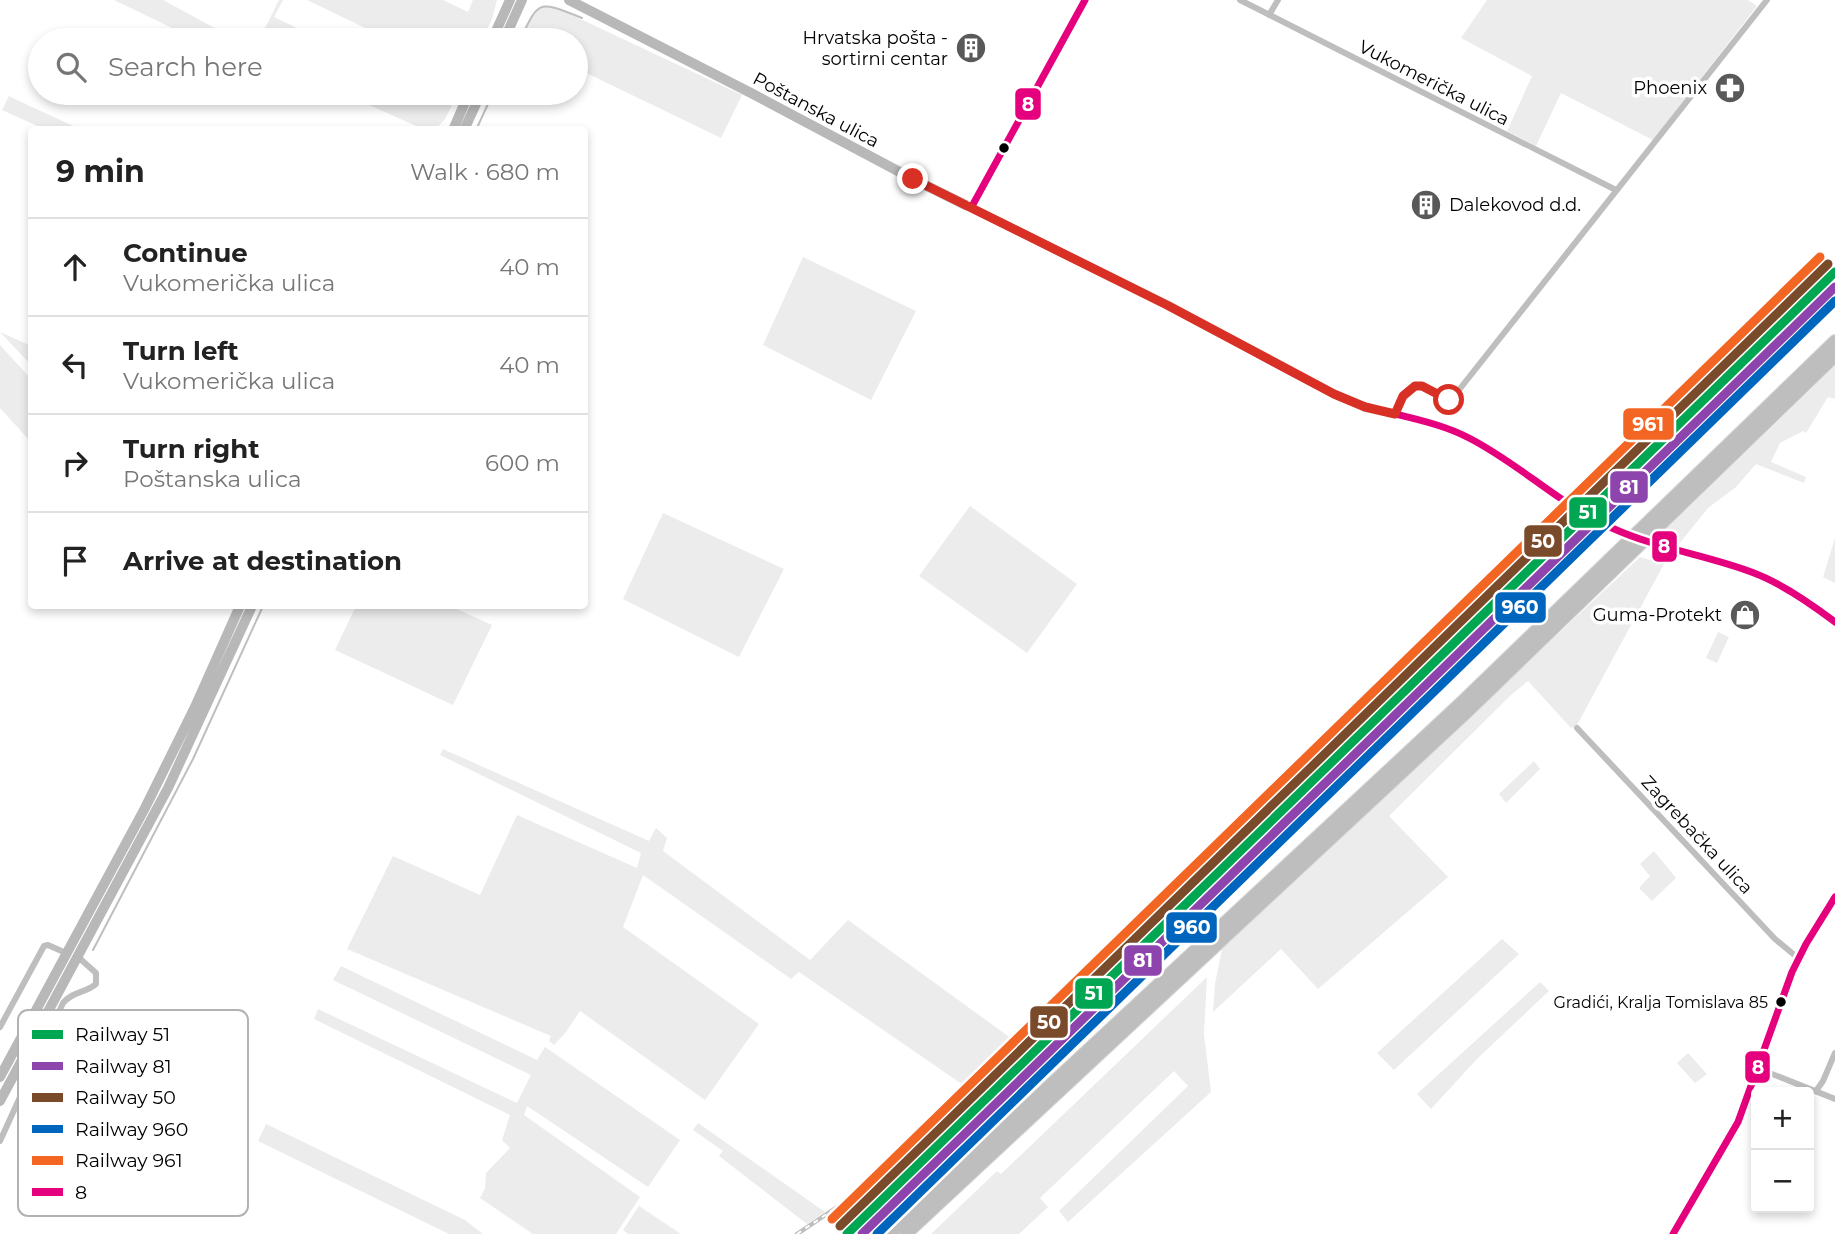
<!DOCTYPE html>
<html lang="en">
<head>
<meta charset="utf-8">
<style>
	body { margin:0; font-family:Montserrat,sans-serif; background:#f2f2f2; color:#222 }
	.controls { position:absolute; right:21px; bottom:21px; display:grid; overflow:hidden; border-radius:7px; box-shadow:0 4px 10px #0003 }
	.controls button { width:63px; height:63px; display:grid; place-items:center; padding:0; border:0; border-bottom:2px solid #e0e0e0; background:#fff; color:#222; font:35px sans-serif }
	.stop { position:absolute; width:21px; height:21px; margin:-16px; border:5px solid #d93025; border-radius:50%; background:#fff }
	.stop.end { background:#d93025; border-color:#fff; box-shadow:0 2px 7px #0008 }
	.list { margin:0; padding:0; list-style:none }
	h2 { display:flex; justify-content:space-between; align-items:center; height:91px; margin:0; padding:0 28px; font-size:30px }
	h2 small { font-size:23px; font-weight:400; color:#767676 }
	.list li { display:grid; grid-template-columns:46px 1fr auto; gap:21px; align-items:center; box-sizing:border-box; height:98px; padding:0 28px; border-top:2px solid #e0e0e0 }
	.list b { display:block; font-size:26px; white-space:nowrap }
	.list p { margin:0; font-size:23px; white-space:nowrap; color:#767676 }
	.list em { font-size:23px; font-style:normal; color:#767676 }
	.icon { flex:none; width:38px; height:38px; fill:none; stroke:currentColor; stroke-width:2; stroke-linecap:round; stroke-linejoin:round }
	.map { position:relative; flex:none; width:1835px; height:1234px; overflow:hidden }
	.search { position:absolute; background:#fff; box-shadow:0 4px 10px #0003; left:28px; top:28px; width:560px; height:77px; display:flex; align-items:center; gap:18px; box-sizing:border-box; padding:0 24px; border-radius:38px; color:#767676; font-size:26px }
	.panel { position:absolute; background:#fff; box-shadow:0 4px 10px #0003; left:28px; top:126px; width:560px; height:483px; border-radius:7px }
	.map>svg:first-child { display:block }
</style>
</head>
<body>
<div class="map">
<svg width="1835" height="1234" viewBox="0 0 1835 1234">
	<rect width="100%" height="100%" fill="#fff"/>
	<path fill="#ececec" d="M 114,0 L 163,0 L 237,40 L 197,40 Z
		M 279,0 L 283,0 L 274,17 L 322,40 L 259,40 Z
		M 307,0 L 443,0 L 468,12 L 473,0 L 497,0 L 492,19 L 482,40 L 390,40 Z
		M 1487,0 L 1748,0 L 1757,6 L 1653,140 L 1561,93 L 1536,146 L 1507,131 L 1532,76 L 1461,38 Z
		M 544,5 L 555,7 L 742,95 L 721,138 L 576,68 L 576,40 L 522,40 C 527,27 530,10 544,5 Z
		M 342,93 L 432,93 L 445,99 L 448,93 L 458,93 L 445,119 L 435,130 L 423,129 Z
		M 9,96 L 17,100 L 80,129 L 44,129 L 2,110 Z
		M 803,257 L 916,311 L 871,400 L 763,345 Z
		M 0,332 L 31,346 L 31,365 Z
		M 0,345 L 31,379 L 31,442 L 0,408 Z
		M 1835,366 L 1835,399 L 1828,397 L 1806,433 L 1803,431 L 1780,443 L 1771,462 L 1806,477 L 1804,483 L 1756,464 L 1736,487 L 1708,508 L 1679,544 L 1657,538 Z
		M 970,506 L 1077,584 L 1027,653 L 919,576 Z
		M 663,513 L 784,569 L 739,657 L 623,599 Z
		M 1835,538 L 1835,583 L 1823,577 Z
		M 1640,557 L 1664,564 L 1577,725 L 1571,728 L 1528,681 L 1511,695 L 1389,816 L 1448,877 L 1318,989 L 1281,949 L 1213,1012 L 1215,984 L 1222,949 Z
		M 356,606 L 450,606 L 492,625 L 453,705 L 335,650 Z
		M 1718,632 L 1729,637 L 1717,663 L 1706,658 Z
		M 443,749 L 649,841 L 656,828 L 667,838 L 663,851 L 810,960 L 848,920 L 1019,1044 L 969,1089 L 799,972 L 791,979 L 643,875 L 623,927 L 759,1024 L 705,1100 L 580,1011 L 566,1032 L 554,1045 L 549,1041 L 551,1036 L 347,949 L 393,856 L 480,895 L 517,815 L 637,868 L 641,853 L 440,755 Z
		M 1534,761 L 1540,769 L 1506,803 L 1499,794 Z
		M 1654,851 L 1676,878 L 1652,901 L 1639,888 L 1650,876 L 1640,864 Z
		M 1502,939 L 1519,954 L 1394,1070 L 1377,1053 Z
		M 341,966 L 537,1060 L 545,1047 L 680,1140 L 648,1187 L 527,1106 L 524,1115 L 640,1197 L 616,1234 L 533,1234 L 480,1198 L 485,1188 L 486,1173 L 510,1148 L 502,1140 L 510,1115 L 314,1019 L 318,1009 L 517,1103 L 531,1075 L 333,980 Z
		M 1207,977 L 1204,1034 L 1211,1092 L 1068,1222 L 1059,1211 L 1188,1086 L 1174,1071 L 1040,1198 L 1048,1207 L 1019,1234 L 931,1234 L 997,1171 L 1001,1174 Z
		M 1540,982 L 1549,991 L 1477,1059 L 1431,1109 L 1417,1094 Z
		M 1688,1053 L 1707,1074 L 1695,1083 L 1677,1063 Z
		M 698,1123 L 825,1212 L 807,1224 L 719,1156 L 723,1151 L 693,1130 Z
		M 266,1124 L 465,1220 L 483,1234 L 449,1234 L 258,1141 Z
		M 639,1206 L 681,1234 L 628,1234 L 623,1230 Z"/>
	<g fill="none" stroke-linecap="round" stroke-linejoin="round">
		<path stroke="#bfbfbf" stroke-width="2" d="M 520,40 C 539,0 538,0 582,18
			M 476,130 L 493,93
			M 93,950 L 193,759 L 263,606"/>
		<g stroke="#dbdbdb" stroke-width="14">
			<path id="highway" d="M 890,1234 L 1462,702 L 1835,341
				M 906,1234 L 1468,711 L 1835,356"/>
		</g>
		<path stroke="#bebebe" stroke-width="6" d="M 1240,0 L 1616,190
			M 1269,15 L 1278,0
			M 1395,414 L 1403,396 L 1415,386 L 1422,386 L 1449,400 L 1455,395 L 1767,0
			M 1577,728 L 1775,939 L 1798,958
			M 0,1027 L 44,946 L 48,945 L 66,953
			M 1757,1068 L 1835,1099
			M 1816,1091 L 1823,1081 L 1835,1053
			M 0,1141 L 63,1003 C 73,991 86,993 96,984 L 96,973 L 77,956"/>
		<path stroke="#b8b8b8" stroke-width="10" d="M 569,0 L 751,93 L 913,179 L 1167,305 L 1334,394 L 1365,407 L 1435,424 L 1468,437
			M 492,40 L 510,0
			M 504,40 L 522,0
			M 453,130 L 469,93
			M 464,130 L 481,93
			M 971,208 L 1085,0
			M 1801,597 L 1835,622
			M 0,1077 L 145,808 L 195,707 L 240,606
			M 0,1101 L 168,788 L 252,606
			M 1673,1234 L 1738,1122 L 1792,972 L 1806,944 L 1835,897"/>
		<use href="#highway" stroke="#bebebe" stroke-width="12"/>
		<g stroke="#bebebe" stroke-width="4.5">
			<path id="rail" d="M 797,1234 L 876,1181 L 955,1115 L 1355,733 L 1835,266"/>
		</g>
		<use href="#rail" stroke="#fff" stroke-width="2" stroke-dasharray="5" stroke-linecap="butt"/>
		<path stroke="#b8b8b8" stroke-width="10" d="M 1468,437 C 1517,464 1558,503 1609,527 C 1655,549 1706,554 1753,573 C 1770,579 1785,588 1801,597"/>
		<g stroke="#fff" stroke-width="12">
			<path id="bus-1" d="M 971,208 C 1037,241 1105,272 1170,307 C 1225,335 1278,367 1334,394 C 1377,415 1427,416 1469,438 C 1520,464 1560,505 1612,528 C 1658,549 1708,555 1754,573 C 1783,584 1810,603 1835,622
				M 971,208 L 1085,0
				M 1673,1234 L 1738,1122 L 1792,972 L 1806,944 L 1835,897"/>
		</g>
		<use href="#bus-1" stroke="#e5007d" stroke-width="7"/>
		<g stroke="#fff" stroke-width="14">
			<path id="rail-1" d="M 847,1234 L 1835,272"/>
		</g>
		<g stroke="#fff" stroke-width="14">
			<path id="rail-2" d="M 862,1234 L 1835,287"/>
		</g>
		<g stroke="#fff" stroke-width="14">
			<path id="rail-3" d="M 840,1226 L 1828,264"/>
		</g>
		<g stroke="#fff" stroke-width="14">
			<path id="rail-4" d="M 877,1234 L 1835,301"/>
		</g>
		<g stroke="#fff" stroke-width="14">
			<path id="rail-5" d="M 832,1219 L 1820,257"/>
		</g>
		<use href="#rail-1" stroke="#00a651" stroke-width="9"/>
		<use href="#rail-2" stroke="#8e44ad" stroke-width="9"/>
		<use href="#rail-3" stroke="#7a4b2a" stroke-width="9"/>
		<use href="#rail-4" stroke="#0065bd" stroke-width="9"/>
		<use href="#rail-5" stroke="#f26522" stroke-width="9"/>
	</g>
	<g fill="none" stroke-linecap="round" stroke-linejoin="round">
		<path stroke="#d93025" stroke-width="9" d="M 913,179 L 1167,305 L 1334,394 L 1365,407 L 1395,414 L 1403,396 L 1415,386 L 1422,386 L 1449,400"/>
	</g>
	<defs>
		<g id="building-disc" transform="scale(1.575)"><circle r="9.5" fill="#595959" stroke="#fff"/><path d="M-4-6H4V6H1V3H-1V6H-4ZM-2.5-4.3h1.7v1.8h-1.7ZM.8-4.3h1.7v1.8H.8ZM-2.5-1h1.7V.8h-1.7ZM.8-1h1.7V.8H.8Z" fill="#fff"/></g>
		<g id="pharmacy-disc" transform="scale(1.575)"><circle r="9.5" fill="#595959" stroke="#fff"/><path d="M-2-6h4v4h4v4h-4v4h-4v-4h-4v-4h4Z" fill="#fff"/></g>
		<g id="shop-disc" transform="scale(1.575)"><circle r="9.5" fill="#595959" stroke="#fff"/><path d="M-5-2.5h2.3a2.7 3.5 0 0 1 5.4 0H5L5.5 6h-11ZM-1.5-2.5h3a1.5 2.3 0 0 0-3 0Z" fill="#fff"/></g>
	</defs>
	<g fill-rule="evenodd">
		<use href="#building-disc" x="971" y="48"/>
		<use href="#pharmacy-disc" x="1730" y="88"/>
		<use href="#building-disc" x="1426" y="205"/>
		<use href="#shop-disc" x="1745" y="615"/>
	</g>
	<g fill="#000" stroke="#fff" stroke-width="2.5">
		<circle cx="1004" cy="148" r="6"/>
		<circle cx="1781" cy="1002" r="6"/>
	</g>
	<g text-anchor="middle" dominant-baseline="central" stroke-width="7" stroke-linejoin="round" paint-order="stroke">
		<g font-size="16" fill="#000" stroke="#fff" text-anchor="end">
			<text x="1768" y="1002">Gradići, Kralja Tomislava 85</text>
		</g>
		<g font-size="18" fill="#000" stroke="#fff" text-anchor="end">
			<text x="948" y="38">Hrvatska pošta -<tspan x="948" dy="21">sortirni centar</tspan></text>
			<text x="1707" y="88">Phoenix</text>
			<text x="1449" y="205" text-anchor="start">Dalekovod d.d.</text>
			<text x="1722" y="615">Guma-Protekt</text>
		</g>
		<g font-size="18" fill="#000" stroke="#fff">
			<text transform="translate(1434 83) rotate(27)">Vukomerička ulica</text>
			<text transform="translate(816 110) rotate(28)">Poštanska ulica</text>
			<text transform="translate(1697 835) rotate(47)">Zagrebačka ulica</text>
		</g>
	</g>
	<rect x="18" y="1010" width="230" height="206" rx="10" fill="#fff" stroke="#b2b2b2" stroke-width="2"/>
	<rect x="32" y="1030" width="31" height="9" fill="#00a651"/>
	<rect x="32" y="1062" width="31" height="8" fill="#8e44ad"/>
	<rect x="32" y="1093" width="31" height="9" fill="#7a4b2a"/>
	<rect x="32" y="1125" width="31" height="8" fill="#0065bd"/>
	<rect x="32" y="1156" width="31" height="9" fill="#f26522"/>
	<rect x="32" y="1188" width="31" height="8" fill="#e5007d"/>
	<g font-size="19" fill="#000">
		<text x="75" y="1041">Railway 51</text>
		<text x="75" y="1073">Railway 81</text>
		<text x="75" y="1104">Railway 50</text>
		<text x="75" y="1136">Railway 960</text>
		<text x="75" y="1167">Railway 961</text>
		<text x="75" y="1199">8</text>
	</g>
	<g stroke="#fff" stroke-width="2.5">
		<rect x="1014" y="87" width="28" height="34" rx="7" fill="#e5007d"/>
		<rect x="1622" y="407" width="53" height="34" rx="7" fill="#f26522"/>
		<rect x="1609" y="470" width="40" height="34" rx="7" fill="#8e44ad"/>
		<rect x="1568" y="496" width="40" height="33" rx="7" fill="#00a651"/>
		<rect x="1523" y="524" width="40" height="34" rx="7" fill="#7a4b2a"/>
		<rect x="1651" y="530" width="27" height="33" rx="7" fill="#e5007d"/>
		<rect x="1494" y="591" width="53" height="33" rx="7" fill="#0065bd"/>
		<rect x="1165" y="911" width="53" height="33" rx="7" fill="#0065bd"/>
		<rect x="1123" y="944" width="40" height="33" rx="7" fill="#8e44ad"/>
		<rect x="1074" y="977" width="40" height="33" rx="7" fill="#00a651"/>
		<rect x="1029" y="1005" width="40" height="34" rx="7" fill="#7a4b2a"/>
		<rect x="1744" y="1050" width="27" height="34" rx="7" fill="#e5007d"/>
	</g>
	<g font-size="19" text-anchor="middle" font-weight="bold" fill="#fff">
		<text x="1028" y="111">8</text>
		<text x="1648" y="431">961</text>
		<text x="1629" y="494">81</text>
		<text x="1588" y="519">51</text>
		<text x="1543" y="548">50</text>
		<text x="1664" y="553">8</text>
		<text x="1520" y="614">960</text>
		<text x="1192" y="934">960</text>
		<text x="1143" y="967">81</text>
		<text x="1094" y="1000">51</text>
		<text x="1049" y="1029">50</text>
		<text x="1758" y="1074">8</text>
	</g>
</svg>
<div class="controls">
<button>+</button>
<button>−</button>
</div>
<div class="stop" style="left:1449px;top:400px"></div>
<div class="stop end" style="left:913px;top:179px"></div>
<div class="search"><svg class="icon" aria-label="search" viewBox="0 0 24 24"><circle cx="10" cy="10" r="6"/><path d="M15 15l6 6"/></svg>Search here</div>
<section class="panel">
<h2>9 min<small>Walk · 680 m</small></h2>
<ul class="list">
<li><svg class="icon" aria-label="ahead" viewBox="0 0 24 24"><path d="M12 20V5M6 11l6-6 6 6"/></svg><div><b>Continue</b><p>Vukomerička ulica</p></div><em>40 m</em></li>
<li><svg class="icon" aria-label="left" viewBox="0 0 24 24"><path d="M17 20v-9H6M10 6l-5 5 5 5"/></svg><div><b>Turn left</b><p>Vukomerička ulica</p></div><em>40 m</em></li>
<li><svg class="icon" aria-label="right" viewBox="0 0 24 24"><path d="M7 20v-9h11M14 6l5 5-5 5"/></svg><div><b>Turn right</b><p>Poštanska ulica</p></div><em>600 m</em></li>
<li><svg class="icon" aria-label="arrive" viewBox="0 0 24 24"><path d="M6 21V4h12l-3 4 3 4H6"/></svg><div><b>Arrive at destination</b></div></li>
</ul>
</section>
</div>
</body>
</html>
